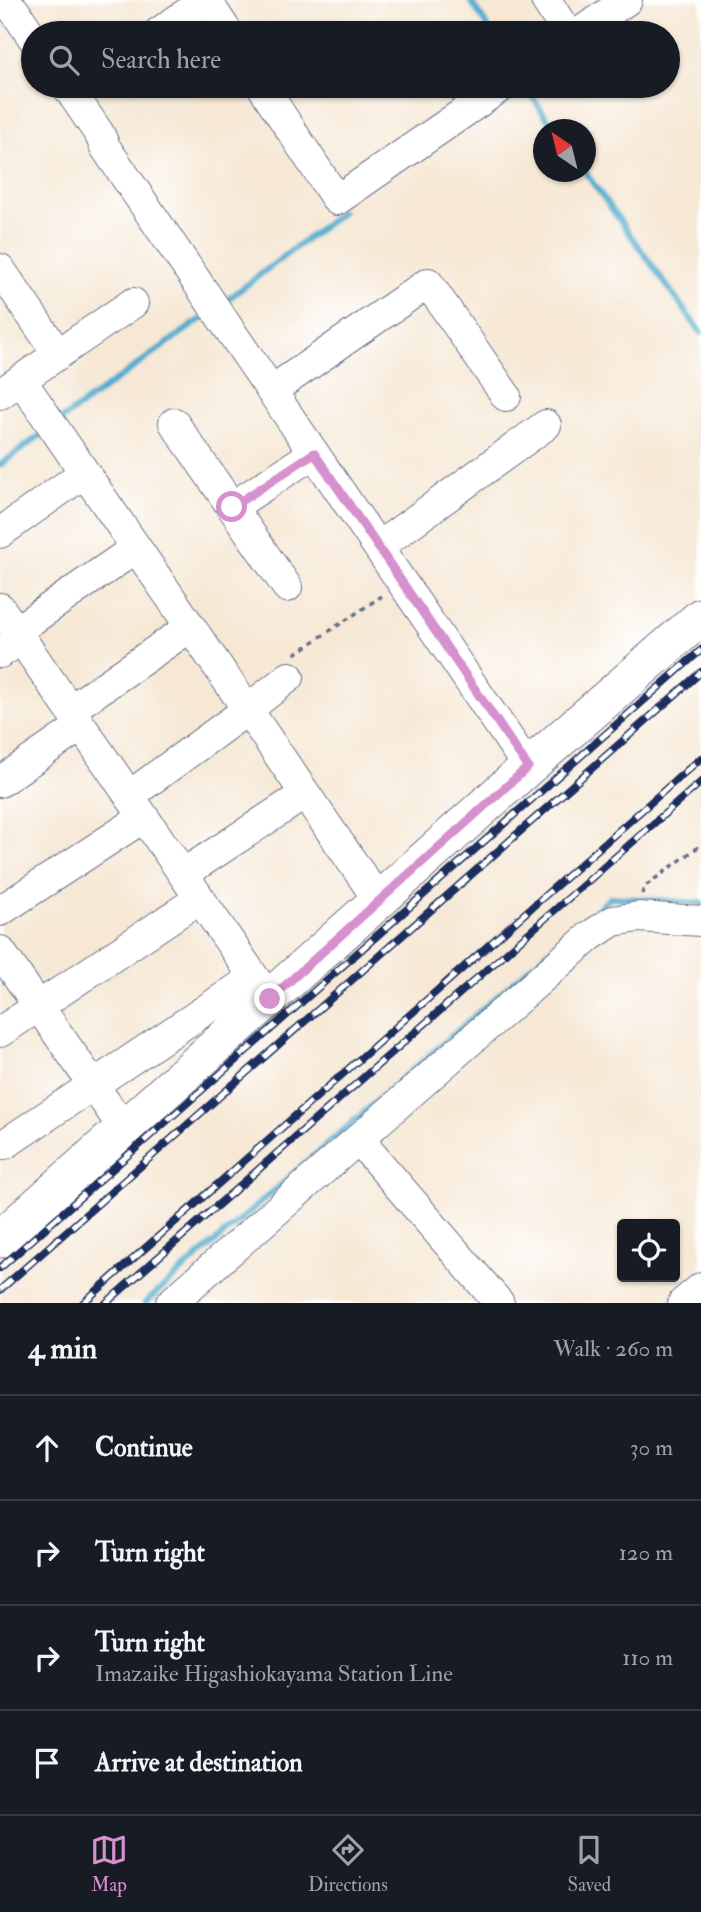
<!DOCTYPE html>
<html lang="en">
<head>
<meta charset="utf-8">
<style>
	body { margin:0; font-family:"IM FELL Double Pica",serif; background:#242831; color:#f1f3f6 }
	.controls { position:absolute; right:21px; bottom:21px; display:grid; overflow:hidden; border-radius:7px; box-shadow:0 2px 5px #0004 }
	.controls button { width:63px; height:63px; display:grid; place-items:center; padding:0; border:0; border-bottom:2px solid #363941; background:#171b24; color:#f1f3f6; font:35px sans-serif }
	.compass { position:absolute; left:533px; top:119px; width:63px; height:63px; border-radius:50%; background:#171b24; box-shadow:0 2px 5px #0004; rotate:325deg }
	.stop { position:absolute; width:21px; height:21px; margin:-16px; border:5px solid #d690ce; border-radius:50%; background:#fff }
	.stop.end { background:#d690ce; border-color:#fff; box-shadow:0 2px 7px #0008 }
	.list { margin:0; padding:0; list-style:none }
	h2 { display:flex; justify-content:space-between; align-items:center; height:91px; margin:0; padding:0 28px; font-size:30px }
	h2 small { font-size:23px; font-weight:400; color:#9ea1a6 }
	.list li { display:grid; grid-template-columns:46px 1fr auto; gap:21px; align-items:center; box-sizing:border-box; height:105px; padding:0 28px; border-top:2px solid #363941 }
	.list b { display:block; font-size:26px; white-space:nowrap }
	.list p { margin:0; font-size:23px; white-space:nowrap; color:#9ea1a6 }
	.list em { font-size:23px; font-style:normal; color:#9ea1a6 }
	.icon { flex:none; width:38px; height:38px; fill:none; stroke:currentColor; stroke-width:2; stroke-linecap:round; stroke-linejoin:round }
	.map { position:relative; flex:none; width:701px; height:1303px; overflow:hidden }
	.search { position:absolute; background:#171b24; box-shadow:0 2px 5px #0004; left:21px; right:21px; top:21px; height:77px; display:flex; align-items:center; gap:18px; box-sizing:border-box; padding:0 24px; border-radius:38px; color:#9ea1a6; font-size:26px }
	.sheet { height:511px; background:#171b24 }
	nav { display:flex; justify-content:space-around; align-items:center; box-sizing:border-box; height:98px; border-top:2px solid #363941; background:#171b24; font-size:19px; color:#9ea1a6 }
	nav a { display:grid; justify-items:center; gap:4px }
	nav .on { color:#d690ce }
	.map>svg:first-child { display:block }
</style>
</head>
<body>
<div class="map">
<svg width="701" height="1303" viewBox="0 0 701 1303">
	<rect width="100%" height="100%" fill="#fff"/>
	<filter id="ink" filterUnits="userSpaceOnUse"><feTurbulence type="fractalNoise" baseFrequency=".0143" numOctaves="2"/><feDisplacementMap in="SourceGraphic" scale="14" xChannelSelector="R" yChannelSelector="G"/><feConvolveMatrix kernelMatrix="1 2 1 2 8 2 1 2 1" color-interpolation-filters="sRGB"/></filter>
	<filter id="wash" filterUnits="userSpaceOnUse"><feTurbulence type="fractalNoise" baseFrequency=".00686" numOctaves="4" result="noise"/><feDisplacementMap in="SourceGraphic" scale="28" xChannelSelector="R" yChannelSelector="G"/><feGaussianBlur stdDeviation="1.57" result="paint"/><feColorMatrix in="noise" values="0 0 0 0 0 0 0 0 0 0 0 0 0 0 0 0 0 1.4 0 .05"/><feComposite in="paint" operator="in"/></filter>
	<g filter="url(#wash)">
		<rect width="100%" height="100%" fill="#f6e8d5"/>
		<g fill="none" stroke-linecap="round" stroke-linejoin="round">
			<path stroke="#4eaccd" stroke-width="6" d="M 470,0 L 492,33
				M 525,86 L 555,130
				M 502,104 L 527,88
				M 585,172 L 701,333
				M 223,303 L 342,212
				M 58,422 L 208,314
				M 0,465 L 46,431
				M 145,1303 L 611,897 L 701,903"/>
		</g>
	</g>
	<g filter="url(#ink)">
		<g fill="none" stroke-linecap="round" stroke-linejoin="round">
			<g stroke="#687088" stroke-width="32">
				<path id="minor" d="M 2,0 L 14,10 L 33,38
					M 206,0 L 228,33
					M 546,0 L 567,33
					M 158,33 L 206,0
					M 579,33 L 627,0
					M 67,86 L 100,135 L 105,147 L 528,767
					M 262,86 L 337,200 L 502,86
					M 0,269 L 58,354
					M 21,380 L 379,901
					M 271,391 L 428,283 L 506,396
					M 0,394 L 133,303
					M 174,423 L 287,587
					M 232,507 L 314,453
					M 0,533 L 84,473
					M 378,547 L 546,425
					M 0,608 L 269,999
					M 16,631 L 136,548
					M 0,653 L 21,639
					M 70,710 L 190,627
					M 0,782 L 81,726
					M 129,796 L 247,710 L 289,677
					M 183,874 L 305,794
					M 0,911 L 144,817
					M 0,951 L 124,1129
					M 0,1032 L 199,899
					M 359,1140 L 499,1303
					M 5,1144 L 253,978
					M 171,1303 L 590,936 L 613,921 L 638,917 L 701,921
					M 683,1303 L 701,1288"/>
			</g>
			<g stroke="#687088" stroke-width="39">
				<path id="major" d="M 0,1239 L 528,767 L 701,617"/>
			</g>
			<path stroke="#687088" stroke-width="3.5" stroke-dasharray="5 5" stroke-linecap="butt" d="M 295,654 L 382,596
				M 642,894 L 644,887 L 701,845"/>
			<use href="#minor" stroke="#fff" stroke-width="30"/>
			<use href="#major" stroke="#fff" stroke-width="37"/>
			<g stroke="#1b2f5e" stroke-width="8">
				<path id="rail" d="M 0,1268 L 701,650
					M 0,1290 L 701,672
					M 83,1303 L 701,758
					M 106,1303 L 701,782"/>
			</g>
			<use href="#rail" stroke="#fff" stroke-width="5" stroke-dasharray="16" stroke-linecap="butt"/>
		</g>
	</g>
	<g fill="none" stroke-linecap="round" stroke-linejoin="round" filter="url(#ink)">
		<path stroke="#d690ce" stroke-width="9" d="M 232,507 L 314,453 L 528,767 L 270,999"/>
	</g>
</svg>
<div class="controls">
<button><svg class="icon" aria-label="locate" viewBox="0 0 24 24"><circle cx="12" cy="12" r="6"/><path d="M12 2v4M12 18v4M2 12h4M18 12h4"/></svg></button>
</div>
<svg class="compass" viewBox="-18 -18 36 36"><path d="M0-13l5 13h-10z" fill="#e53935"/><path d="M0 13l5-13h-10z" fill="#9ea1a6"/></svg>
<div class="stop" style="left:232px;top:507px"></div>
<div class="stop end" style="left:270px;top:999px"></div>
<div class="search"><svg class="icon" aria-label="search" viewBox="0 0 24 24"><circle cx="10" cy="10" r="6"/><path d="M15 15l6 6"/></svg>Search here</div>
</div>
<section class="sheet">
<h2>4 min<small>Walk · 260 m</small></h2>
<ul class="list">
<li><svg class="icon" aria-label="ahead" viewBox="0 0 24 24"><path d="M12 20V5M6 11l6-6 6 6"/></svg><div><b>Continue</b></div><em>30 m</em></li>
<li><svg class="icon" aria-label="right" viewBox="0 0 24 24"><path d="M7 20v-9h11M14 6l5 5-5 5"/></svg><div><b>Turn right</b></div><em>120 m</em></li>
<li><svg class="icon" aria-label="right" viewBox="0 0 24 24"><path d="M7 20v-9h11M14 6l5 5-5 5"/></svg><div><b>Turn right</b><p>Imazaike Higashiokayama Station Line</p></div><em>110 m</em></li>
<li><svg class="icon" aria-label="arrive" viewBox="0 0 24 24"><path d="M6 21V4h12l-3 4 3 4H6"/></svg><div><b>Arrive at destination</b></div></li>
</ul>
</section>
<nav>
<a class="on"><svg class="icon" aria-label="map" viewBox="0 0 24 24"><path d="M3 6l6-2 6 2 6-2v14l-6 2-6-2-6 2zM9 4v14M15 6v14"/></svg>Map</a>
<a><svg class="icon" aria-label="directions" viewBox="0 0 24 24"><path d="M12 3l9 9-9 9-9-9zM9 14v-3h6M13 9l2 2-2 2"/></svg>Directions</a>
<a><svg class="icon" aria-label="saved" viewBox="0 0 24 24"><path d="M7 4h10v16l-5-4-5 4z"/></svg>Saved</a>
</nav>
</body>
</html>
